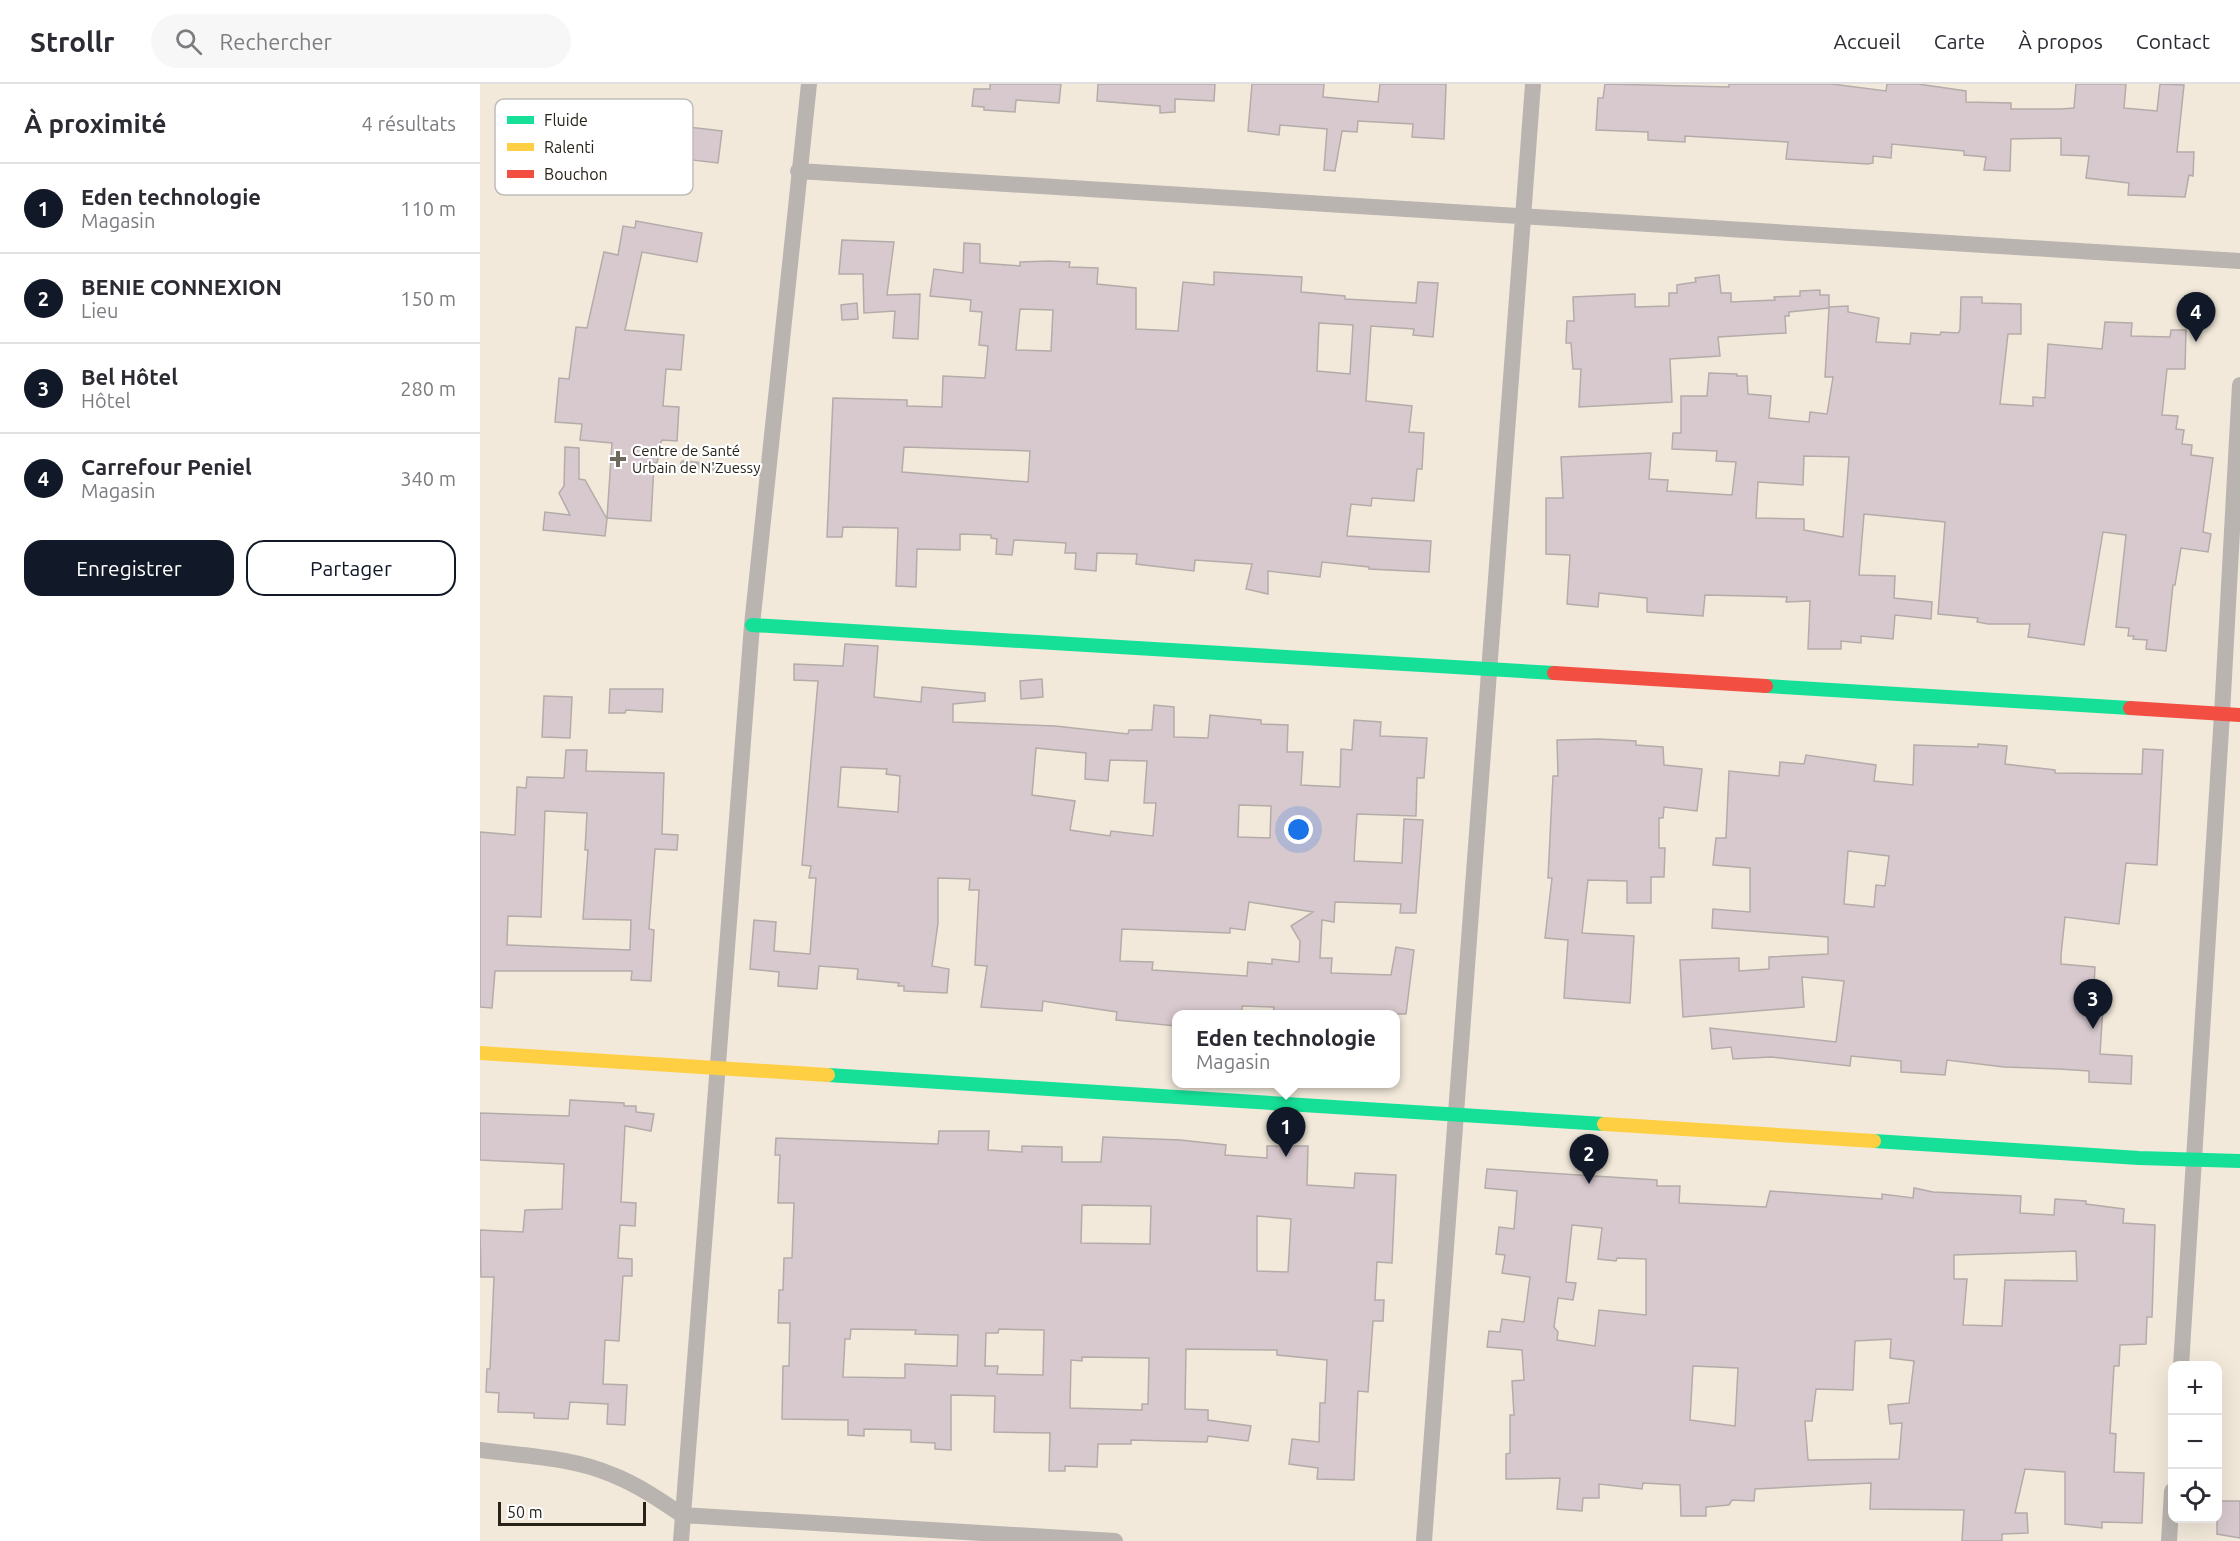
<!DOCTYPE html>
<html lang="fr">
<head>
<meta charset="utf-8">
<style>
	body { margin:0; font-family:Ubuntu,sans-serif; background:#f7f7f7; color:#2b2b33 }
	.controls { position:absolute; right:18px; bottom:18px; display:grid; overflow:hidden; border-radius:12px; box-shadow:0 6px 24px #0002 }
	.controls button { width:54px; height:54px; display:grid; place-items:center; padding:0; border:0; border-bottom:2px solid #e1e1e2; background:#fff; color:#2b2b33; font:30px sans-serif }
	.scale { position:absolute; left:18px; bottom:15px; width:148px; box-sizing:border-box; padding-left:6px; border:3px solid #282218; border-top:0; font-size:16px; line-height:21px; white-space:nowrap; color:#282218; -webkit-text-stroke:4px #fff; paint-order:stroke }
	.you { position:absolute; left:819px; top:746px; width:21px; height:21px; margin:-15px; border:4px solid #fff; border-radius:50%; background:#1a73e8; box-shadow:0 0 0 9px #1a73e833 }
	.badge { display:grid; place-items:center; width:39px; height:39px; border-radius:50%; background:#111827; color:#fff; font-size:20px; font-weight:700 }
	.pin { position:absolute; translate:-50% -50px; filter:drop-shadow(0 2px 3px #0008) }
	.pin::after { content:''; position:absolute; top:32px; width:21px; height:18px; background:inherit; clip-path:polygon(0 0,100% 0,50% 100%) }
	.popup { position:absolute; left:692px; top:926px; width:228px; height:78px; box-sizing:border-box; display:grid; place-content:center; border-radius:12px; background:#fff; filter:drop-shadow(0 2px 4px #0005); font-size:20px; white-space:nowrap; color:#7c7c81 }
	.popup b { font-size:22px; color:#2b2b33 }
	.popup::after { content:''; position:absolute; left:50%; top:100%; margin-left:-12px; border:12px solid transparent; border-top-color:#fff }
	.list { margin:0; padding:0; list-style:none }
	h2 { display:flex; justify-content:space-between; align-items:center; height:78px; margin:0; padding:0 24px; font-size:26px }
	h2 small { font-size:20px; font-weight:400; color:#7c7c81 }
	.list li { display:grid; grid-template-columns:39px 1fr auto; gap:18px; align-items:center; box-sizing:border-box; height:90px; padding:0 24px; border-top:2px solid #e1e1e2 }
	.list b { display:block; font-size:22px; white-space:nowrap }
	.list p { margin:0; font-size:20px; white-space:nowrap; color:#7c7c81 }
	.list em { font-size:20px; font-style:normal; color:#7c7c81 }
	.actions { display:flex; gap:12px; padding:18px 24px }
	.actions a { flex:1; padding:14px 0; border:2px solid #111827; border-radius:18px; text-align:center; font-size:21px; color:#111827 }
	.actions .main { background:#111827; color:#fff }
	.icon { flex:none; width:33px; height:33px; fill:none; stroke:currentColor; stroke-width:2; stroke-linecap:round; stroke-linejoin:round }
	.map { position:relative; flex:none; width:1760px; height:1457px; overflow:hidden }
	header { display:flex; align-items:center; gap:36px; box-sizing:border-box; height:84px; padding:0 30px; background:#fff; border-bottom:2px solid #e1e1e2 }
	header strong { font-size:28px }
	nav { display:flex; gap:33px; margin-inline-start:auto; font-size:21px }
	.search { width:420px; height:54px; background:#f7f7f7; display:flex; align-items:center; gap:15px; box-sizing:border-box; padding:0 21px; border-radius:33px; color:#7c7c81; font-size:22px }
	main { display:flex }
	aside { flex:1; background:#fff }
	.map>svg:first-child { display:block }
</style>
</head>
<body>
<header>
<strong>Strollr</strong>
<div class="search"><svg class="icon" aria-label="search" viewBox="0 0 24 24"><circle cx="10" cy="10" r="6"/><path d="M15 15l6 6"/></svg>Rechercher</div>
<nav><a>Accueil</a><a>Carte</a><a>À propos</a><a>Contact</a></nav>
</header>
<main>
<aside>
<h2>À proximité<small>4 résultats</small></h2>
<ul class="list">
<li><span class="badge">1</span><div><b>Eden technologie</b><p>Magasin</p></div><em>110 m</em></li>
<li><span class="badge">2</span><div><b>BENIE CONNEXION</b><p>Lieu</p></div><em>150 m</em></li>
<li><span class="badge">3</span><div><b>Bel Hôtel</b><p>Hôtel</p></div><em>280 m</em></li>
<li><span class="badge">4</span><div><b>Carrefour Peniel</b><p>Magasin</p></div><em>340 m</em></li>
</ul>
<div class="actions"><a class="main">Enregistrer</a><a>Partager</a></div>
</aside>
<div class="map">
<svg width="1760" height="1457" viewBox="0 0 1760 1457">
	<rect width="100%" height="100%" fill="#f2e9da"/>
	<path fill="#d8c9ce" stroke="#b4aca9" stroke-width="1.5" fill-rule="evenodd" d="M 510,0 L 581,0 L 579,19 L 536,16 L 535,28 L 504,26 L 504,23 L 492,22 L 494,5 L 510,5 Z
		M 618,0 L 735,0 L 734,17 L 695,15 L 695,28 L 680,29 L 680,22 L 617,17 Z
		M 772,0 L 844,0 L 843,13 L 898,18 L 900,0 L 966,0 L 964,55 L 932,53 L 933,40 L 878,37 L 877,48 L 862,47 L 855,87 L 844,86 L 847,45 L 800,41 L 799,51 L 768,47 Z
		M 1125,0 L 1249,3 L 1249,0 L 1352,0 L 1406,7 L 1407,0 L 1438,0 L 1486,7 L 1486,18 L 1531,19 L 1531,25 L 1581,25 L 1594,24 L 1596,0 L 1646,0 L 1644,24 L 1677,27 L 1680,0 L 1704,1 L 1697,68 L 1714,68 L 1713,92 L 1709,91 L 1705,113 L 1648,111 L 1649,99 L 1606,94 L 1609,72 L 1581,71 L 1581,54 L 1531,55 L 1530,87 L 1504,86 L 1506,73 L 1484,71 L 1484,67 L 1412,60 L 1411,74 L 1393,72 L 1393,79 L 1388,80 L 1306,75 L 1308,58 L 1205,52 L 1205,58 L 1168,56 L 1168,48 L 1116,46 L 1118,14 L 1123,14 Z
		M 208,43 L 242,47 L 238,79 L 204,75 L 201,102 L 124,94 L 128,57 L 205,67 Z
		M 156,137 L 222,149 L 217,178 L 162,168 L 145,246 L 204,251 L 201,286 L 186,285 L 183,322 L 199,323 L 197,357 L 182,356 L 181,358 L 177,379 L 174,379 L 171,437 L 127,434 L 132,359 L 100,356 L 102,340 L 75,338 L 79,294 L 89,295 L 96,243 L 107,244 L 124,168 L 138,171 L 143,142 L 155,144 Z
		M 362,156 L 414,158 L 407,211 L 440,210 L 438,255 L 413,254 L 415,227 L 384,229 L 383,190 L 359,190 Z
		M 484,159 L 500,160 L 500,179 L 540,182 L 540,178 L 569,177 L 590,178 L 589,183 L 618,184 L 617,200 L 656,204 L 656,245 L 698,247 L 703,198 L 734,201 L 734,188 L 822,193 L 821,208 L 865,212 L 865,215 L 936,219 L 938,198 L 958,199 L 953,253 L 933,251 L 934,245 L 891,242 L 886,317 L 932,322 L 929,348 L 944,349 L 942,385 L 937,385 L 934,417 L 892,414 L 891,422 L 871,420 L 867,452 L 951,457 L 949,488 L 889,485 L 889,483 L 842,478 L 840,493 L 788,487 L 788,510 L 766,505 L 772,480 L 715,476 L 714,487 L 656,480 L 657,470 L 617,469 L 616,487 L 595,485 L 596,469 L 585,469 L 586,459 L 534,456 L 532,471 L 516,470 L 517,455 L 511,454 L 511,451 L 480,450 L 480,466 L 437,465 L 436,503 L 416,502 L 418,444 L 363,443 L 362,453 L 347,453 L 353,314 L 427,316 L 427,322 L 462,323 L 463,292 L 505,294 L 508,262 L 499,261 L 502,228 L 490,227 L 491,216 L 450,212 L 454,185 L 483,189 ZM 540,225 L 573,226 L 571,267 L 536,266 ZM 839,239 L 873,241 L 870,290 L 837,287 ZM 424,363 L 550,367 L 548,398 L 422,388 Z
		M 1239,191 L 1241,209 L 1251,209 L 1251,218 L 1295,216 L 1294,213 L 1320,212 L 1320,207 L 1340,206 L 1340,211 L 1349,211 L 1349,223 L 1368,222 L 1368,228 L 1399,234 L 1396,258 L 1430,260 L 1431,249 L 1460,251 L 1461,248 L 1478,249 L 1480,246 L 1481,213 L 1502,213 L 1502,219 L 1541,220 L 1541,250 L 1528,250 L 1520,320 L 1553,322 L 1553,313 L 1565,314 L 1568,260 L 1622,265 L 1625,238 L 1652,239 L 1651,252 L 1690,253 L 1691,246 L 1706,246 L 1705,285 L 1687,285 L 1682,331 L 1698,332 L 1696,345 L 1704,346 L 1702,360 L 1712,361 L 1711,371 L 1733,374 L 1723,448 L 1731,450 L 1728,468 L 1701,464 L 1695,501 L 1693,501 L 1686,567 L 1666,565 L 1667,556 L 1653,555 L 1654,552 L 1648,552 L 1649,544 L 1636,543 L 1646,451 L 1623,448 L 1604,561 L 1548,553 L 1550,540 L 1508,540 L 1497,538 L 1498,534 L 1458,530 L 1465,438 L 1384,430 L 1379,491 L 1415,492 L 1414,514 L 1452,518 L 1451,535 L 1415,531 L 1413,555 L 1381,552 L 1381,559 L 1361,557 L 1361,565 L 1328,565 L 1330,517 L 1306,518 L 1307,513 L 1225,511 L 1223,532 L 1167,528 L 1167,514 L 1119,509 L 1118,523 L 1087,520 L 1090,471 L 1066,470 L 1066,414 L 1083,414 L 1081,373 L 1171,369 L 1169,395 L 1188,396 L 1187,407 L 1252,411 L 1256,378 L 1236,377 L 1237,367 L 1192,365 L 1193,349 L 1201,349 L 1201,312 L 1227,312 L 1229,289 L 1257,290 L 1257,292 L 1267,292 L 1268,310 L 1291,312 L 1289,334 L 1329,338 L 1330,328 L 1347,330 L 1353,293 L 1345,293 L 1349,224 L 1309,228 L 1309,232 L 1305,232 L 1306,249 L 1238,253 L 1240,272 L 1190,275 L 1192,318 L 1099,323 L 1101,285 L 1093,285 L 1091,259 L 1086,259 L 1087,237 L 1094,237 L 1093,213 L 1155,210 L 1155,223 L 1189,222 L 1189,209 L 1197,209 L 1197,201 L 1216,198 L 1215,194 ZM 1324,372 L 1369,373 L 1363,453 L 1324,446 L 1324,435 L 1276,434 L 1278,398 L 1323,401 Z
		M 377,219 L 378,235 L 362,236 L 361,221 Z
		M 85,363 L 99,364 L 99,395 L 105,396 L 127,435 L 125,452 L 63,446 L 65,428 L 90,431 L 79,409 L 84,402 Z
		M 365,560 L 398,562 L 394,613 L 441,618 L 442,603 L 505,609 L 505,617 L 473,620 L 473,638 L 575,642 L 648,650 L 649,646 L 672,646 L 674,621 L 694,623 L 694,653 L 728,654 L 730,631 L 781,636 L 781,640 L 808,641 L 807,668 L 823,668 L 821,701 L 860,703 L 861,665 L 872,666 L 874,636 L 901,638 L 900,652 L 947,654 L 944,694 L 937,694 L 936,732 L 877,730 L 875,760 L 874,777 L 922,779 L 924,735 L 943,736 L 936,829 L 920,829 L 921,820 L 855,818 L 854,838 L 842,836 L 840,874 L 852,874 L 851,889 L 911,891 L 916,863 L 934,866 L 926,930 L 793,930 L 794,923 L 762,922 L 762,930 L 696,930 L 696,942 L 636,936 L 637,928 L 563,917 L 562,927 L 501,923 L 507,882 L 495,881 L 499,806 L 489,806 L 490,795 L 458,794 L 458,839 L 452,882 L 469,885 L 467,909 L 424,907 L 424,902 L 418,902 L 419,899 L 377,895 L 378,885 L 339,882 L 337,905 L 298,902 L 299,888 L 270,885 L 274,836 L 296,838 L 294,867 L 330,870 L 336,794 L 329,794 L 331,782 L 322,781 L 338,597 L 314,596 L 314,580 L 363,582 ZM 556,664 L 606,669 L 605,695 L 628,697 L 630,676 L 667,677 L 664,719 L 676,719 L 673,752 L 631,747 L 630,752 L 590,746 L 595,717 L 552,711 ZM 361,683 L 407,685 L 406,690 L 420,692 L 418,728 L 358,723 ZM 759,721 L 791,722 L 790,754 L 758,753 ZM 769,818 L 833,828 L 811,842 L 820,857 L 819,878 L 792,875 L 792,880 L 768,878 L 767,892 L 672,886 L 673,878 L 640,877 L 642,845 L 750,849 L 750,844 L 765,846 Z
		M 562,595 L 563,613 L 541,615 L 540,597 Z
		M 130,605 L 183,605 L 182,628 L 146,626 L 145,629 L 129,629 Z
		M 64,612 L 92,613 L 90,654 L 62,653 Z
		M 1119,655 L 1156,657 L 1156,661 L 1183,663 L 1184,681 L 1222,685 L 1217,727 L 1184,723 L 1183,734 L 1179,734 L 1179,764 L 1185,764 L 1184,793 L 1171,793 L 1171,819 L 1147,819 L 1147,797 L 1108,796 L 1102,849 L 1154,852 L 1150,919 L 1084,914 L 1088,856 L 1065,854 L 1072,794 L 1068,794 L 1073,692 L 1078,692 L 1077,656 Z
		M 1498,660 L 1527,662 L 1525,680 L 1575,686 L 1575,689 L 1662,690 L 1663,665 L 1683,666 L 1677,781 L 1646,779 L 1639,840 L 1585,833 L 1581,871 L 1581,880 L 1615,883 L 1613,921 L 1623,922 L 1620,970 L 1652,972 L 1651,1000 L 1609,998 L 1609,987 L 1579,985 L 1524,983 L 1467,976 L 1465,991 L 1421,988 L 1421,977 L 1371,972 L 1370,982 L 1291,973 L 1253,975 L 1251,963 L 1232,965 L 1230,944 L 1356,958 L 1364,897 L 1322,893 L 1324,923 L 1203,933 L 1200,876 L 1259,874 L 1259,887 L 1289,885 L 1289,873 L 1348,870 L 1348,853 L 1232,844 L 1233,825 L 1270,828 L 1270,784 L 1233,781 L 1236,754 L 1246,754 L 1249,687 L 1299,692 L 1300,678 L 1324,680 L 1326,671 L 1396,681 L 1394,697 L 1433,701 L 1434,661 L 1498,663 ZM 1368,767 L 1409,772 L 1405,802 L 1396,801 L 1394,823 L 1364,820 Z
		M 86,666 L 107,666 L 106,687 L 184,689 L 182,750 L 198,751 L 197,766 L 175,765 L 169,845 L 174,846 L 171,897 L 151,896 L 152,887 L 15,887 L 12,924 L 0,923 L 0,748 L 35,751 L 37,703 L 46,704 L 47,693 L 84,694 ZM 65,727 L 107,729 L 105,766 L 108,766 L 103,835 L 151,836 L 150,866 L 27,861 L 28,832 L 61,833 Z
		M 90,1016 L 144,1019 L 144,1022 L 156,1022 L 156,1028 L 174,1030 L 171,1047 L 145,1042 L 141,1118 L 156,1119 L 155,1142 L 140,1141 L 138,1174 L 152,1175 L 152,1192 L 143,1192 L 139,1257 L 125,1256 L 123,1300 L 147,1301 L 145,1341 L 127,1340 L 128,1320 L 90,1318 L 88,1335 L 54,1334 L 54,1329 L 18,1328 L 19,1309 L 6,1308 L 7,1285 L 10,1285 L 14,1193 L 1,1193 L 0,1146 L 43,1148 L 45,1126 L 82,1125 L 84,1080 L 0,1076 L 0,1029 L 89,1032 Z
		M 459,1047 L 509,1047 L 508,1066 L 542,1068 L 542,1062 L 582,1063 L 582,1078 L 621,1078 L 623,1053 L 700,1056 L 746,1061 L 745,1071 L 787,1074 L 787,1062 L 828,1062 L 827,1101 L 874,1104 L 875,1089 L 916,1091 L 912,1179 L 897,1178 L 895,1216 L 904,1216 L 903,1237 L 893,1237 L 888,1308 L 878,1307 L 874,1396 L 837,1395 L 838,1384 L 809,1380 L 812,1355 L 839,1358 L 840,1319 L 845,1319 L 847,1276 L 797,1271 L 797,1266 L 706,1265 L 705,1325 L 728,1326 L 728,1336 L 771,1342 L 768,1357 L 728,1352 L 727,1358 L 651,1356 L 651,1360 L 618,1360 L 617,1383 L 585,1382 L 585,1387 L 569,1387 L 570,1349 L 514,1348 L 515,1312 L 471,1311 L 471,1366 L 455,1365 L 455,1359 L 431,1358 L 431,1346 L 384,1345 L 384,1352 L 368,1351 L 368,1336 L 302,1335 L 303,1282 L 309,1282 L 310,1239 L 298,1239 L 299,1206 L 303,1206 L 304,1174 L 312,1174 L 314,1119 L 298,1119 L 300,1071 L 295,1071 L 296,1054 L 458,1060 ZM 602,1121 L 671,1122 L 670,1160 L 601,1159 ZM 777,1132 L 811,1135 L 808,1188 L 777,1187 ZM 371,1245 L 436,1246 L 435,1250 L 478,1251 L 477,1282 L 425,1280 L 425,1294 L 363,1293 L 365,1255 L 370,1255 ZM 519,1245 L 564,1246 L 563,1291 L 517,1290 L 518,1282 L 505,1282 L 506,1249 L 518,1249 ZM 602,1273 L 669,1274 L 668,1320 L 662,1320 L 662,1326 L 590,1324 L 591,1276 L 602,1277 Z
		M 1007,1085 L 1177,1096 L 1177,1102 L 1200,1102 L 1199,1119 L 1286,1123 L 1290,1107 L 1402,1115 L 1402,1110 L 1433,1114 L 1434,1104 L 1453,1108 L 1541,1112 L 1540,1129 L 1574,1131 L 1575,1115 L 1606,1117 L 1606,1120 L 1644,1125 L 1643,1139 L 1675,1141 L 1672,1233 L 1667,1233 L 1666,1260 L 1640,1261 L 1639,1282 L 1634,1282 L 1630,1349 L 1636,1350 L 1634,1388 L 1664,1389 L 1662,1439 L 1622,1438 L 1622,1444 L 1585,1440 L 1585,1388 L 1545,1385 L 1535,1429 L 1547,1429 L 1548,1449 L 1522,1450 L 1522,1457 L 1482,1457 L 1484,1426 L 1390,1425 L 1391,1399 L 1275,1405 L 1274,1417 L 1252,1416 L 1249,1421 L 1226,1423 L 1226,1432 L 1201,1432 L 1200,1401 L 1163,1399 L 1162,1405 L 1119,1400 L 1119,1414 L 1103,1414 L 1102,1427 L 1077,1425 L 1080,1394 L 1026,1395 L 1026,1370 L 1030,1369 L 1030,1331 L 1034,1331 L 1032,1297 L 1044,1296 L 1042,1266 L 1007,1263 L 1009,1247 L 1020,1248 L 1022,1235 L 1044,1238 L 1050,1193 L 1022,1189 L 1025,1171 L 1016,1170 L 1019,1143 L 1034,1145 L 1037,1107 L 1005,1104 ZM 1092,1141 L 1122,1144 L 1118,1175 L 1136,1177 L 1137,1174 L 1166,1175 L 1166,1231 L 1119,1226 L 1115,1262 L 1077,1256 L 1078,1248 L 1074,1243 L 1078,1214 L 1093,1216 L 1096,1199 L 1086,1198 ZM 1596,1167 L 1597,1197 L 1525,1196 L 1522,1242 L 1483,1241 L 1487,1195 L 1474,1195 L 1474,1171 ZM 1411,1255 L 1410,1274 L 1434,1277 L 1429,1319 L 1408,1321 L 1410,1340 L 1422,1339 L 1419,1375 L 1328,1376 L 1325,1337 L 1332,1337 L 1336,1305 L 1373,1306 L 1375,1257 ZM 1213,1282 L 1258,1284 L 1255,1342 L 1210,1336 Z
		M 1737,1417 L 1760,1417 L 1760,1454 L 1737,1450 Z"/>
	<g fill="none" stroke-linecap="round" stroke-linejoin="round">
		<path stroke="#bab4b0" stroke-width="8" d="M 204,380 L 288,389"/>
		<path stroke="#bab4b0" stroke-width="16" d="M 318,87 L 1760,177
			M 1701,1282 L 1742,630 L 1760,301
			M 0,1366 C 44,1372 92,1373 133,1391 C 158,1401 180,1416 202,1431 L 635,1457
			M 201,1457 L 272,541 L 329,0
			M 944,1457 L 1053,0
			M 1689,1457 L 1692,1407"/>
		<path stroke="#16e098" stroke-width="14" d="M 272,541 L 1074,589
			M 1286,602 L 1650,624
			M 348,991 L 1124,1040
			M 1394,1057 L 1659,1074 L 1760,1077"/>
		<path stroke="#ffcf43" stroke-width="14" d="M 0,969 L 348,991
			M 1124,1040 L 1394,1057"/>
		<path stroke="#f24e42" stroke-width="14" d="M 1074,589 L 1286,602
			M 1650,624 L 1760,631"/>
	</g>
	<path fill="#6f685c" stroke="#fff" stroke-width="2" d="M135 366h6v6h6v6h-6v6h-6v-6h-6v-6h6z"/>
	<g text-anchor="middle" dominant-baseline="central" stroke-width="4.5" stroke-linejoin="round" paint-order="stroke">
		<g font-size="15" fill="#282218" stroke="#fff" text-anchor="start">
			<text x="152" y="366">Centre de Santé<tspan x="152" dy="17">Urbain de N'Zuessy</tspan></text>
		</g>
	</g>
	<rect x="15" y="15" width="198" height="96" rx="9" fill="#fff" stroke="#bebdba" stroke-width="1.5"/>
	<rect x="27" y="32" width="27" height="8" fill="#16e098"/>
	<rect x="27" y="59" width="27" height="8" fill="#ffcf43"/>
	<rect x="27" y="86" width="27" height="8" fill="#f24e42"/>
	<g font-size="16" fill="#282218">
		<text x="64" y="42">Fluide</text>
		<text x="64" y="69">Ralenti</text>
		<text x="64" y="96">Bouchon</text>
	</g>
</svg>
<div class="controls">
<button>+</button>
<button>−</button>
<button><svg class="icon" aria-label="locate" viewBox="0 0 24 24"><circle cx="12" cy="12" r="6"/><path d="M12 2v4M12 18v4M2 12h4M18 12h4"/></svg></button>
</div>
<div class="scale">50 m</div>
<div class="you"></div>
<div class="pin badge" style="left:806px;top:1073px">1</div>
<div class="popup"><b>Eden technologie</b>Magasin</div>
<div class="pin badge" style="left:1109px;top:1100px">2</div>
<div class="pin badge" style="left:1613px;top:945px">3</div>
<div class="pin badge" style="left:1716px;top:258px">4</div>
</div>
</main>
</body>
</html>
